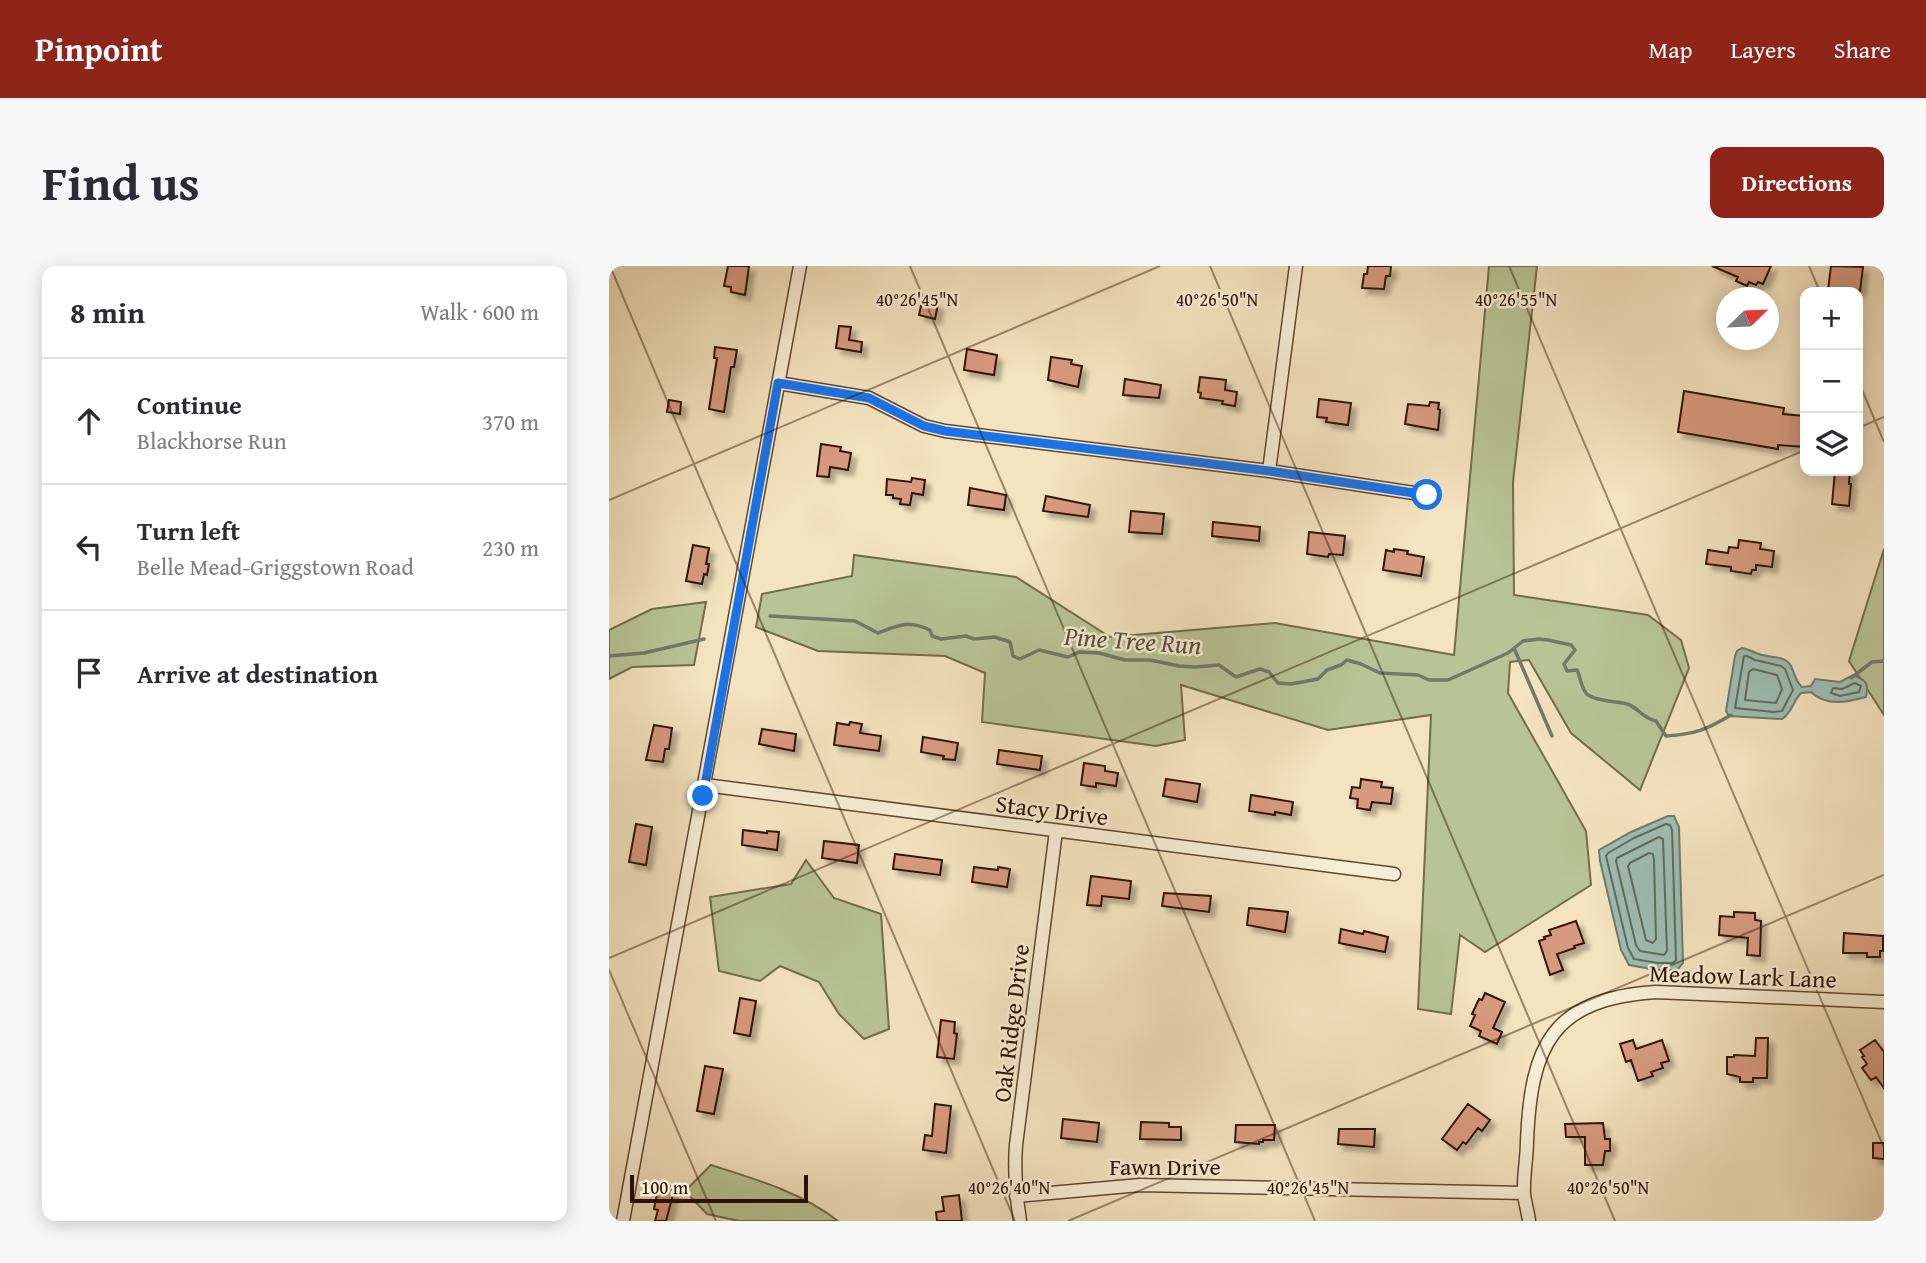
<!DOCTYPE html>
<html lang="en">
<head>
<meta charset="utf-8">
<style>
	body { margin:0; font-family:"Gentium Book Plus",serif; background:#f7f7f7; color:#2b2b33 }
	.controls { position:absolute; right:21px; top:21px; display:grid; overflow:hidden; border-radius:14px; box-shadow:0 4px 18px #0003 }
	.controls button { width:63px; height:63px; display:grid; place-items:center; padding:0; border:0; border-bottom:2px solid #e1e1e2; background:#fff; color:#2b2b33; font:35px sans-serif }
	.compass { position:absolute; left:1107px; top:21px; width:63px; height:63px; border-radius:50%; background:#fff; box-shadow:0 4px 18px #0003; rotate:67deg }
	.scale { position:absolute; left:21px; bottom:18px; width:178px; box-sizing:border-box; padding-left:7px; border:4px solid #2f1302; border-top:0; font-size:19px; line-height:24px; white-space:nowrap; color:#2f1302; -webkit-text-stroke:5px #f8edd5; paint-order:stroke }
	.stop { position:absolute; width:21px; height:21px; margin:-16px; border:5px solid #1a73e8; border-radius:50%; background:#fff }
	.stop.end { background:#1a73e8; border-color:#fff; box-shadow:0 2px 7px #0008 }
	.list { margin:0; padding:0; list-style:none }
	h2 { display:flex; justify-content:space-between; align-items:center; height:91px; margin:0; padding:0 28px; font-size:30px }
	h2 small { font-size:23px; font-weight:400; color:#7c7c81 }
	.list li { display:grid; grid-template-columns:46px 1fr auto; gap:21px; align-items:center; box-sizing:border-box; height:126px; padding:0 28px; border-top:2px solid #e1e1e2 }
	.list b { display:block; font-size:26px; white-space:nowrap }
	.list p { margin:0; font-size:23px; white-space:nowrap; color:#7c7c81 }
	.list em { font-size:23px; font-style:normal; color:#7c7c81 }
	.icon { flex:none; width:38px; height:38px; fill:none; stroke:currentColor; stroke-width:2; stroke-linecap:round; stroke-linejoin:round }
	.map { position:relative; flex:none; width:1275px; height:955px; overflow:hidden; border-radius:14px }
	header { display:flex; align-items:center; gap:42px; box-sizing:border-box; height:98px; padding:0 35px; background:#8f2418; color:#fff }
	header strong { font-size:33px }
	nav { display:flex; gap:38px; margin-inline-start:auto; font-size:24px }
	.intro { display:flex; align-items:center; justify-content:space-between; box-sizing:border-box; height:168px; padding:0 42px }
	h1 { margin:0; font-size:49px }
	.button { padding:18px 32px; border-radius:14px; background:#8f2418; color:#fff; font-size:24px; font-weight:700 }
	main { display:flex; gap:42px; padding:0 42px }
	aside { flex:1; background:#fff; border-radius:14px; box-shadow:0 4px 18px #0003 }
	.map>svg:first-child { display:block }
</style>
</head>
<body>
<header>
<strong>Pinpoint</strong>
<nav><a>Map</a><a>Layers</a><a>Share</a></nav>
</header>
<div class="intro"><h1>Find us</h1><a class="button">Directions</a></div>
<main>
<aside>
<h2>8 min<small>Walk · 600 m</small></h2>
<ul class="list">
<li><svg class="icon" aria-label="ahead" viewBox="0 0 24 24"><path d="M12 20V5M6 11l6-6 6 6"/></svg><div><b>Continue</b><p>Blackhorse Run</p></div><em>370 m</em></li>
<li><svg class="icon" aria-label="left" viewBox="0 0 24 24"><path d="M17 20v-9H6M10 6l-5 5 5 5"/></svg><div><b>Turn left</b><p>Belle Mead-Griggstown Road</p></div><em>230 m</em></li>
<li><svg class="icon" aria-label="arrive" viewBox="0 0 24 24"><path d="M6 21V4h12l-3 4 3 4H6"/></svg><div><b>Arrive at destination</b></div></li>
</ul>
</aside>
<div class="map">
<svg width="1275" height="955" viewBox="0 0 1275 955">
	<defs>
		<filter id="shadow"><feDropShadow dx="5.5" dy="5.5" stdDeviation="2" flood-color="#0004"/></filter>
	</defs>
	<rect width="100%" height="100%" fill="#f4e3bf"/>
	<filter id="stains"><feTurbulence type="fractalNoise" baseFrequency=".00286" numOctaves="4"/><feColorMatrix values="0 0 0 0 .2 0 0 0 0 .09 0 0 0 0 .02 0 0 0 .5 -.17"/></filter>
	<radialGradient id="worn" r=".72"><stop offset=".6" stop-color="#630" stop-opacity="0"/><stop offset="1" stop-color="#630" stop-opacity=".3"/></radialGradient>
	<path fill="#b8c495" stroke="#746c4c" stroke-width="2" d="M 880,0 L 928,0 L 904,216 L 905,329 L 1039,349 L 1072,374 L 1080,402 L 1031,524 L 962,467 L 920,394 L 901,396 L 899,427 L 977,565 L 982,619 L 876,686 L 851,669 L 842,748 L 809,743 L 822,449 L 719,464 L 572,419 L 576,474 L 547,480 L 373,456 L 376,407 L 336,390 L 209,385 L 147,361 L 153,328 L 243,310 L 245,289 L 407,311 L 501,371 L 666,357 L 845,389 Z
		M 1275,283 L 1275,449 L 1240,395 Z
		M 97,336 L 85,399 L 23,401 L 0,413 L 0,364 L 43,343 Z
		M 197,594 L 225,632 L 272,648 L 280,763 L 255,773 L 230,748 L 210,716 L 171,700 L 151,715 L 110,705 L 101,631 L 182,618 Z
		M 102,899 C 146,913 192,926 229,955 L 130,955 L 98,948 L 76,925 Z"/>
	<path fill="#9cbeb3" stroke="#707a6c" stroke-width="2" d="M 1133,382 C 1141,383 1143,386 1150,388 C 1160,392 1176,389 1182,400 C 1186,408 1186,415 1193,421 L 1202,420 L 1206,413 L 1231,416 L 1244,409 C 1257,414 1260,417 1257,431 C 1239,436 1217,441 1202,426 L 1192,427 C 1184,435 1183,447 1173,453 L 1120,450 L 1117,445 L 1126,390 L 1128,385 Z
		M 1059,550 L 1065,550 L 1070,561 L 1074,697 L 1068,704 L 1048,704 L 1020,699 L 1012,684 L 991,595 L 990,584 L 1022,566 Z"/>
	<g fill="none" stroke-linecap="round" stroke-linejoin="round">
		<path stroke="#66685a" stroke-width="2" d="M 1135,390 L 1138,390 L 1146,394 L 1172,400 L 1176,403 L 1184,424 L 1173,445 L 1165,446 L 1126,442 Z
			M 1144,403 L 1168,409 L 1173,423 L 1167,437 L 1136,434 L 1140,406 Z
			M 1246,417 L 1252,420 L 1250,426 L 1231,430 L 1222,427 L 1224,422 L 1233,423 Z
			M 1057,558 L 1061,559 L 1063,564 L 1067,694 L 1064,697 L 1049,697 L 1025,693 L 1019,682 L 997,590 L 999,587 L 1025,572 Z
			M 1050,571 L 1054,573 L 1058,685 L 1055,689 L 1031,685 L 1027,679 L 1007,595 L 1008,592 Z
			M 1040,587 L 1044,588 L 1045,594 L 1047,673 L 1044,677 L 1037,674 L 1019,600 L 1021,597 Z"/>
		<path stroke="#707a6c" stroke-width="3.5" d="M 161,350 L 246,355 L 269,367 C 290,359 300,354 321,364 L 323,370 L 332,373 L 357,370 L 365,373 L 386,371 L 401,376 L 404,390 L 411,393 L 430,384 L 459,391 L 470,386 L 490,387 L 516,394 L 541,394 L 570,400 L 586,401 L 610,399 L 627,411 L 651,403 L 660,406 L 669,417 L 682,418 L 709,413 L 718,404 L 732,399 L 738,394 L 752,398 L 771,407 L 809,409 L 820,414 L 839,414 L 899,387 L 914,375 L 930,373 L 939,374 L 962,379 L 966,384 L 955,398 L 958,405 L 968,404 C 972,412 972,424 979,429 C 990,436 1006,435 1018,438 C 1030,442 1033,452 1047,455 L 1057,470 C 1086,468 1097,464 1122,449
			M 905,382 L 943,470
			M 0,390 L 35,387 L 95,373
			M 1242,412 L 1263,396 L 1275,395"/>
	</g>
	<path fill="#d79a80" stroke="#2f1302" stroke-width="2" filter="url(#shadow)" d="M 119,0 L 140,0 L 136,29 L 122,26 L 122,21 L 115,20 Z
		M 759,0 L 782,0 L 781,10 L 777,10 L 775,23 L 753,22 L 755,8 L 758,8 Z
		M 1103,0 L 1162,0 L 1154,18 L 1149,16 L 1147,19 L 1140,16 L 1138,20 L 1127,15 L 1129,11 Z
		M 1222,0 L 1254,1 L 1251,25 L 1232,22 L 1232,25 L 1219,24 Z
		M 313,35 L 329,38 L 326,53 L 310,49 Z
		M 230,60 L 242,61 L 240,74 L 253,76 L 252,86 L 227,82 Z
		M 106,81 L 128,84 L 125,101 L 122,101 L 115,146 L 100,143 L 108,92 L 105,92 Z
		M 358,83 L 388,89 L 385,109 L 355,104 Z
		M 442,91 L 463,94 L 462,98 L 473,100 L 469,121 L 439,114 Z
		M 591,111 L 617,114 L 616,124 L 628,126 L 626,140 L 613,138 L 614,135 L 591,132 L 592,127 L 589,126 Z
		M 516,113 L 552,119 L 550,132 L 514,129 Z
		M 1075,125 L 1175,142 L 1174,148 L 1196,150 L 1196,181 L 1169,179 L 1169,183 L 1069,166 Z
		M 710,133 L 742,137 L 739,159 L 717,156 L 718,152 L 708,151 Z
		M 60,134 L 72,136 L 71,148 L 58,146 Z
		M 821,136 L 830,137 L 829,143 L 831,144 L 829,164 L 796,158 L 799,138 L 820,140 Z
		M 212,178 L 232,181 L 231,185 L 242,187 L 239,204 L 221,201 L 220,211 L 208,210 Z
		M 1226,205 L 1241,205 L 1240,218 L 1242,218 L 1240,240 L 1223,238 Z
		M 303,212 L 316,214 L 314,229 L 303,227 L 301,239 L 291,238 L 292,233 L 284,232 L 284,229 L 277,229 L 278,213 L 302,216 Z
		M 361,222 L 397,229 L 395,244 L 359,239 Z
		M 437,230 L 481,239 L 479,251 L 434,245 Z
		M 522,245 L 555,248 L 553,268 L 520,266 Z
		M 604,256 L 651,261 L 650,275 L 603,270 Z
		M 700,266 L 736,270 L 734,289 L 720,288 L 719,291 L 698,288 Z
		M 1130,274 L 1152,277 L 1151,283 L 1165,285 L 1163,301 L 1147,299 L 1147,304 L 1143,304 L 1142,308 L 1122,305 L 1122,301 L 1097,298 L 1099,284 L 1119,287 L 1120,281 L 1129,282 Z
		M 84,279 L 100,282 L 97,298 L 100,298 L 98,309 L 95,308 L 93,318 L 77,315 Z
		M 785,283 L 799,285 L 798,288 L 815,291 L 812,310 L 774,304 L 777,284 L 785,286 Z
		M 241,456 L 253,458 L 251,467 L 272,470 L 270,485 L 225,479 L 228,457 L 240,459 Z
		M 45,459 L 63,462 L 60,483 L 56,483 L 54,496 L 37,494 Z
		M 153,463 L 187,468 L 185,485 L 150,478 Z
		M 314,471 L 349,477 L 346,494 L 334,493 L 335,490 L 312,486 Z
		M 390,484 L 433,490 L 431,504 L 388,498 Z
		M 475,497 L 496,500 L 496,505 L 509,507 L 507,520 L 487,517 L 487,521 L 472,519 Z
		M 557,513 L 591,518 L 588,536 L 554,530 Z
		M 752,513 L 773,516 L 772,521 L 784,522 L 782,538 L 763,536 L 761,544 L 748,542 L 749,533 L 741,532 L 743,521 L 751,522 Z
		M 642,529 L 684,536 L 682,549 L 666,546 L 666,549 L 640,545 Z
		M 27,558 L 43,561 L 37,599 L 20,596 Z
		M 134,564 L 158,567 L 158,565 L 170,566 L 168,584 L 133,579 Z
		M 215,575 L 250,579 L 248,597 L 213,592 Z
		M 286,588 L 333,594 L 331,609 L 284,603 Z
		M 365,601 L 389,604 L 389,601 L 401,603 L 398,621 L 363,616 Z
		M 482,610 L 522,615 L 520,633 L 493,630 L 492,640 L 478,639 Z
		M 555,627 L 602,630 L 600,646 L 553,640 Z
		M 640,642 L 679,646 L 676,666 L 638,659 Z
		M 1125,646 L 1146,647 L 1146,654 L 1152,655 L 1151,690 L 1138,689 L 1139,672 L 1110,669 L 1111,650 L 1125,651 Z
		M 967,655 L 975,677 L 965,680 L 966,682 L 948,688 L 954,704 L 941,709 L 930,675 L 936,673 L 935,671 L 942,669 L 940,664 Z
		M 732,663 L 754,668 L 755,665 L 779,671 L 776,686 L 730,677 Z
		M 1235,667 L 1274,670 L 1274,685 L 1271,685 L 1271,691 L 1258,691 L 1258,687 L 1234,687 Z
		M 876,727 L 896,736 L 884,762 L 893,766 L 888,778 L 870,770 L 872,765 L 861,760 L 866,749 L 863,748 L 870,733 L 873,734 Z
		M 131,732 L 147,735 L 141,770 L 125,767 Z
		M 332,754 L 346,756 L 345,767 L 348,768 L 345,793 L 328,791 Z
		M 1147,772 L 1159,772 L 1158,812 L 1144,812 L 1144,816 L 1131,816 L 1131,811 L 1118,808 L 1118,791 L 1125,791 L 1125,789 L 1146,790 Z
		M 1024,774 L 1027,783 L 1053,774 L 1060,795 L 1052,797 L 1054,802 L 1042,806 L 1044,810 L 1029,815 L 1022,794 L 1017,796 L 1011,778 Z
		M 1266,774 L 1275,786 L 1275,822 L 1267,811 L 1262,814 L 1253,802 L 1258,798 L 1253,791 L 1255,790 L 1251,784 Z
		M 96,800 L 114,803 L 105,848 L 88,845 Z
		M 326,838 L 342,840 L 337,887 L 314,884 L 316,869 L 323,870 Z
		M 859,838 L 881,854 L 873,865 L 869,862 L 857,878 L 854,876 L 848,884 L 833,873 Z
		M 454,853 L 490,857 L 488,876 L 452,872 Z
		M 532,856 L 560,857 L 560,861 L 572,861 L 572,874 L 531,873 Z
		M 994,857 L 996,873 L 1001,873 L 1001,885 L 996,885 L 994,899 L 976,899 L 976,871 L 957,871 L 956,858 Z
		M 627,859 L 666,859 L 665,874 L 654,874 L 654,876 L 650,876 L 650,878 L 626,876 Z
		M 730,863 L 766,863 L 765,881 L 729,878 Z
		M 1264,877 L 1275,877 L 1275,893 L 1264,892 Z
		M 50,917 L 66,921 L 57,955 L 46,955 L 49,944 L 45,943 Z
		M 350,929 L 353,955 L 328,955 L 327,946 L 335,945 L 333,931 Z"/>
	<g fill="none" stroke-linecap="round" stroke-linejoin="round">
		<g stroke="#604731" stroke-width="15">
			<path id="minor" d="M 169,117 L 260,132 L 315,160 L 336,165 L 660,205 L 818,229
				M 660,205 L 687,0
				M 96,519 L 785,608
				M 407,930 L 531,919 L 915,927
				M 14,955 L 191,0
				M 411,955 C 407,929 405,905 407,879 L 447,565
				M 920,955 C 919,946 916,937 915,928 C 914,911 918,892 918,875 C 922,779 943,733 1047,726 L 1275,736"/>
		</g>
		<use href="#minor" stroke="#f8edd5" stroke-width="12"/>
	</g>
	<g fill="none" stroke-linecap="round" stroke-linejoin="round">
		<path stroke="#1a73e8" stroke-width="9" d="M 94,530 L 169,117 L 260,132 L 315,160 L 336,165 L 660,205 L 818,229"/>
	</g>
	<path fill="none" stroke="#2f1302" stroke-width="2" stroke-opacity="0.45" d="M 1,0 L 406,955M 301,0 L 706,955M 601,0 L 1006,955M 900,0 L 1275,882M 1200,0 L 1211,26M 1249,114 L 1275,176M 1249,162 L 1275,151M 0,234 L 551,0M 0,692 L 1196,184M 0,704 L 107,955M 459,955 L 1275,609"/>
	<g text-anchor="middle" dominant-baseline="central" stroke-width="5" stroke-linejoin="round" paint-order="stroke">
		<g font-size="24" fill="#2f1302" stroke="#f8edd5">
			<text transform="translate(443 544) rotate(7)">Stacy Drive</text>
			<text transform="translate(1134 710) rotate(2)">Meadow Lark Lane</text>
			<text transform="translate(402 757) rotate(-83)">Oak Ridge Drive</text>
			<text x="556" y="900">Fawn Drive</text>
		</g>
		<g font-size="26" font-style="italic" fill="#554f40" stroke="#f8edd5">
			<text transform="translate(524 374) rotate(4)">Pine Tree Run</text>
		</g>
	</g>
	<g font-size="18" text-anchor="middle" fill="#2f1302" stroke="#f8edd5" stroke-width="5" stroke-linejoin="round" paint-order="stroke">
		<text x="308" y="40">40°26'45"N</text>
		<text x="608" y="40">40°26'50"N</text>
		<text x="907" y="40">40°26'55"N</text>
		<text x="400" y="928">40°26'40"N</text>
		<text x="699" y="928">40°26'45"N</text>
		<text x="999" y="928">40°26'50"N</text>
	</g>
	<rect width="100%" height="100%" filter="url(#stains)"/>
	<rect width="100%" height="100%" fill="url(#worn)"/>
</svg>
<div class="controls">
<button>+</button>
<button>−</button>
<button><svg class="icon" aria-label="layers" viewBox="0 0 24 24"><path d="M12 4l9 5-9 5-9-5zM3 14l9 5 9-5"/></svg></button>
</div>
<svg class="compass" viewBox="-18 -18 36 36"><path d="M0-13l5 13h-10z" fill="#e53935"/><path d="M0 13l5-13h-10z" fill="#7c7c81"/></svg>
<div class="scale">100 m</div>
<div class="stop" style="left:818px;top:229px"></div>
<div class="stop end" style="left:94px;top:530px"></div>
</div>
</main>
</body>
</html>
